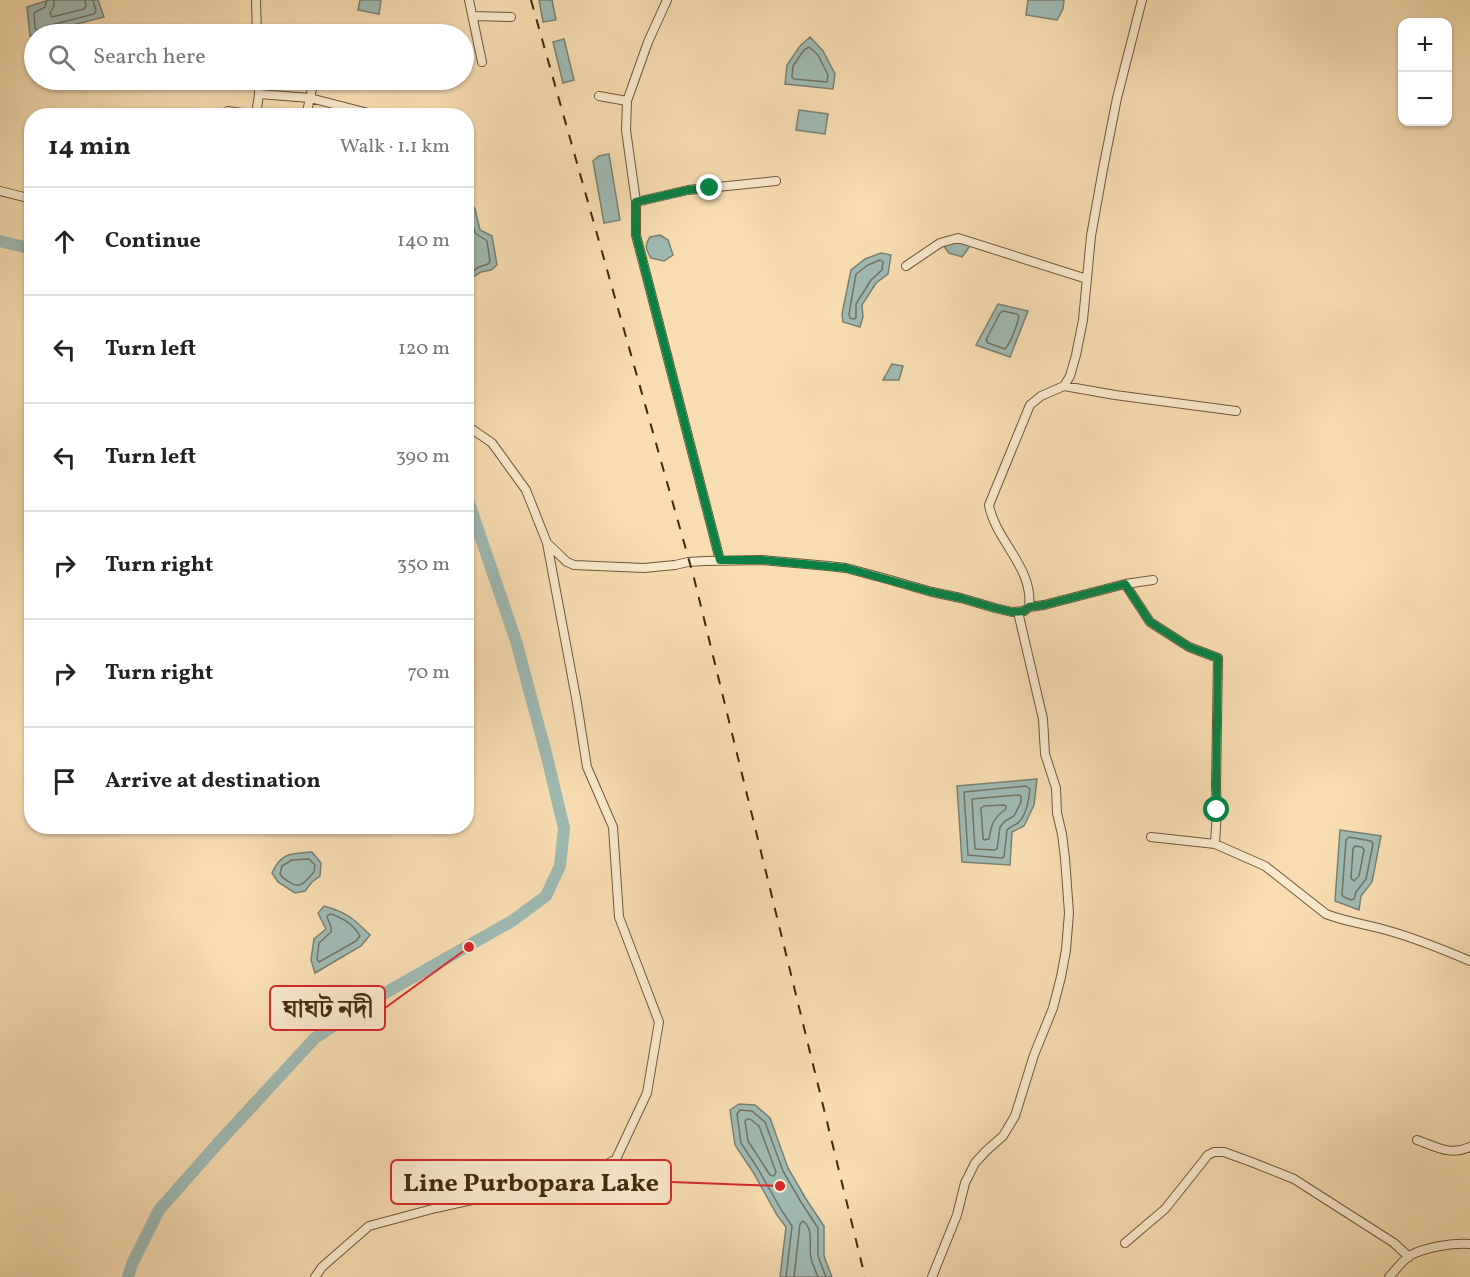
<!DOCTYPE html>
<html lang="en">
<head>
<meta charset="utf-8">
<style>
	body { margin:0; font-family:Vollkorn,"Noto Serif Bengali",serif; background:#f6f6f6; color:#222 }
	.controls { position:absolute; right:18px; top:18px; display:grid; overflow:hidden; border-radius:12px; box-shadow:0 2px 4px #0004 }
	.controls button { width:54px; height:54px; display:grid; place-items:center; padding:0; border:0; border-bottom:2px solid #e0e0e0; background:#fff; color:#222; font:30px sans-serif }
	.stop { position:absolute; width:18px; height:18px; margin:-14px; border:4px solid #0b8043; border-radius:50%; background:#fff }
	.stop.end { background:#0b8043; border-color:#fff; box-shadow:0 2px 6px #0008 }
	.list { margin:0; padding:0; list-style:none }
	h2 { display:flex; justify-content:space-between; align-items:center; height:78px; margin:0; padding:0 24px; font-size:26px }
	h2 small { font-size:20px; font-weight:400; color:#767676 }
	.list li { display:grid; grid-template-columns:39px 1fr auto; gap:18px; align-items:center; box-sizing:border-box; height:108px; padding:0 24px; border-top:2px solid #e0e0e0 }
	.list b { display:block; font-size:22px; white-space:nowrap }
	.list em { font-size:20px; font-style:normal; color:#767676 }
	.icon { flex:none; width:33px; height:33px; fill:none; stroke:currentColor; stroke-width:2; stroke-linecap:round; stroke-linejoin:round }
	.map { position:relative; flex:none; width:1470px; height:1277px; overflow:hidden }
	.search { position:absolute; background:#fff; box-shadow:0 2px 4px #0004; left:24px; top:24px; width:450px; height:66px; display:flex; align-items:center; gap:15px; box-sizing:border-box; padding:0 21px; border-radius:33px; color:#767676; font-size:22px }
	.panel { position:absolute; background:#fff; box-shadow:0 2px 4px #0004; left:24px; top:108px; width:450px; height:726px; border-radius:24px }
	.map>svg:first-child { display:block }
</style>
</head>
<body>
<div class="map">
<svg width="1470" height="1277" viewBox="0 0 1470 1277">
	<rect width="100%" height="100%" fill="#f8ddb1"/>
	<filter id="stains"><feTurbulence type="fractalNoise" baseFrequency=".00333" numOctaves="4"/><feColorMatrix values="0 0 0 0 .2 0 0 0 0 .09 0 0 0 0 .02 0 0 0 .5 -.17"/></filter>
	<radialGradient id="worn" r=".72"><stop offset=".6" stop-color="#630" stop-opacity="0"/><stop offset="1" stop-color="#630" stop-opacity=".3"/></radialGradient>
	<path fill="#9fbab3" stroke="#7a8070" stroke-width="1.5" d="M 49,0 L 98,0 L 104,17 L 30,36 L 27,7 Z
		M 360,0 L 381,0 L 379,14 L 358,10 Z
		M 539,0 L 552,0 L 556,20 L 543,22 Z
		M 1028,0 L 1064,0 L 1063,9 L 1057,20 L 1026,15 Z
		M 810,37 L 823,51 L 835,74 L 833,89 L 785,84 L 787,65 L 800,46 Z
		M 564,39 L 574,80 L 563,83 L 553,42 Z
		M 799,110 L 828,114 L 825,134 L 796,130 Z
		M 609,154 L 620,220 L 604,223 L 593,161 L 599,156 Z
		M 467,197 L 475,209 L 480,230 L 492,236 L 497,265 L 491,270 L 481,272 L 469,280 L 467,318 Z
		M 660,235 L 668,240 L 673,255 L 664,261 L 651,258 C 646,250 644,246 650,237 Z
		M 945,237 L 963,238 L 970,246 L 962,257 L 949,253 L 943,245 Z
		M 881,253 L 891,255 L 888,274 L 876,283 L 862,305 L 863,317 L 860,327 L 843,322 L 842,314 L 851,270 L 865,259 Z
		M 998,304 L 1028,311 L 1010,357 L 976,345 Z
		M 892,364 L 903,366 L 899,380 L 883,380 Z
		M 1037,779 L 1034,805 L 1024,826 L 1012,832 L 1010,865 L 962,862 L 957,786 Z
		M 1340,830 L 1381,836 L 1372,882 L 1361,896 L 1359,910 L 1335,901 Z
		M 312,852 L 321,863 L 320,876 L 312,882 L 305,891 L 295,893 L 278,882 L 272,873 C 281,852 291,854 312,852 Z
		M 324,906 C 348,913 353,918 370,935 L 361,946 L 315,973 L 311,960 L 314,939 L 326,929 L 318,913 Z
		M 739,1104 L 755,1105 L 770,1118 L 788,1168 L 806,1199 L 824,1226 L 824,1256 L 832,1277 L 780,1277 L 786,1227 L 777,1215 L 753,1172 L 735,1145 L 730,1110 Z"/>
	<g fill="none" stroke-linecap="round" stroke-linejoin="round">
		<path stroke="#717260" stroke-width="1.5" d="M 47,0 L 45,7 L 34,13 L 35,28 L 39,31 L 41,31 L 47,26 L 94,14 L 96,11 L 93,0
			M 54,0 L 54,6 L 50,13 L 52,17 L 84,9 L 86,6 L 85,0
			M 809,47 L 818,55 L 828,75 L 827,82 L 794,79 L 792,77 L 793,66 L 804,50 Z
			M 466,207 L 469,212 L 475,233 L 487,241 L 490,261 L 488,264 L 479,267 L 466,275
			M 880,260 L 883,262 L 882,270 L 871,280 L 856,304 L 856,318 L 854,319 L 850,318 L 849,314 L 856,274 L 868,265 Z
			M 1003,311 L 1017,314 L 1019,317 C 1016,328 1012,341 1005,349 L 988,343 L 986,340 L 1000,313 Z
			M 1026,786 L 1030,789 C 1029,799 1026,815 1019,822 C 1016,825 1011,826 1007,830 L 1004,857 L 1001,858 L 968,855 L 964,792 Z
			M 1018,795 L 1021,796 L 1021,802 L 1014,816 L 1005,821 L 1000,827 L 997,849 L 994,850 L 975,849 L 972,799 Z
			M 1004,805 L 1006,806 L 1006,809 C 994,817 991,825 989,839 L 984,840 L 983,838 L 981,808 L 984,806 Z
			M 1349,837 L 1371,841 L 1373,844 L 1366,879 L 1356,892 L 1354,899 L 1351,900 L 1344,897 L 1342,895 L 1346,840 Z
			M 1355,846 L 1362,847 L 1364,850 L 1359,876 L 1354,881 L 1351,878 L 1353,849 Z
			M 309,859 L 315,865 L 314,872 C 307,879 301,890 291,883 C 286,880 283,879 280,874 L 282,866 L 292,860 Z
			M 331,914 C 343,918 354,925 360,936 L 356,941 L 319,962 L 317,959 L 319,943 L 331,932 L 331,927 L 327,917 L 328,915 Z
			M 747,1119 L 750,1119 L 759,1126 L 776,1172 L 774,1176 L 770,1175 L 748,1141 L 745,1121 Z
			M 786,1277 L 792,1226 L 782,1211 L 758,1169 L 741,1143 L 737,1114 L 740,1110 L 752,1111 L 765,1122 L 783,1171 L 801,1202 L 818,1228 L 818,1256 L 826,1277
			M 794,1277 L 800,1224 L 803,1221 C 815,1231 808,1244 811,1258 C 812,1264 816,1271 818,1277"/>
		<path stroke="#9fbab3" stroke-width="12" d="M 0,241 L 32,249
			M 128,1277 L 132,1264 L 159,1210 L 220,1141 L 315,1038 L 378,997 L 512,921 L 546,896 L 560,866 L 564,828 L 547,757 L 516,641 L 469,503 L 466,499"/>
		<g stroke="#705635" stroke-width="10">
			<path id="minor" d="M 256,0 L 257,34
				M 469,0 L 482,62
				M 667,0 L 648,42 L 627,101 L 626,130 L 636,202 L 636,235 L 720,560
				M 473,16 L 511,17
				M 259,94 L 310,98 L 380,116
				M 599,96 L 627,101
				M 228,111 L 256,115 L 259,94 L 259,80
				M 306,116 L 314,80
				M 0,191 L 32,199
				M 636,202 L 688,190 L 776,181
				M 906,266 L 940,243 L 958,238 L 1087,279
				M 1064,386 L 1115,395 L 1236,411
				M 547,543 L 567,562 L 574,565 L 644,568 L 675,565 L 688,562 L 705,561 L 762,560 L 828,566 L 846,568 L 887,579 L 932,592 L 961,598 L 995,608 L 1012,612 L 1024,611 L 1029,607 C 1034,568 995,540 989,505 L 1030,405 L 1041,396 L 1064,386 L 1070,376 L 1076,355 L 1083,320 L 1091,236 L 1103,169 L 1117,98 L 1142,0
				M 1125,584 L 1153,580
				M 1029,607 L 1044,605 L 1125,584 L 1150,622 L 1189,647 L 1218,658 L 1216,786 L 1217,810 L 1215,844
				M 1151,837 L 1215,844 L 1265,866 L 1326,914 C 1346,922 1366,924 1386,930 C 1415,938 1442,949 1470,961
				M 1417,1140 C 1437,1147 1450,1156 1470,1147
				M 1125,1243 L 1165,1209 L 1208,1155 L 1214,1152 L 1224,1152 L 1254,1163 L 1294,1179 L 1394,1243 L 1409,1257
				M 315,1277 L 322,1267 L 369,1226 L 436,1208 L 589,1174 L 616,1159 L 647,1093 L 659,1022 L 619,917 L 613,827 L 587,767 L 577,703 L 547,543 L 526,490 L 492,443 L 466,425
				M 932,1277 L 957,1215 L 965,1183 L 975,1163 L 986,1151 L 1003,1136 L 1015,1116 L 1034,1055 L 1053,1008 L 1061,977 L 1066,950 L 1069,913 L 1065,858 L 1062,834 L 1057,813 L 1056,788 L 1045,754 L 1043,719 L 1018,612
				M 1389,1277 C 1395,1271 1402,1261 1409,1256 C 1425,1247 1452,1243 1470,1244"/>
		</g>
		<use href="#minor" stroke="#fae9cc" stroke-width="8"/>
		<path stroke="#43290c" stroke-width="2" stroke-dasharray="10 10" stroke-linecap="butt" d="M 531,0 L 694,578 L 865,1277"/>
	</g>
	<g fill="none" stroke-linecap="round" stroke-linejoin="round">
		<path stroke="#0b8043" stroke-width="8" d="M 710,188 L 688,190 L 636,202 L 636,235 L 720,560 L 762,560 L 846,568 L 932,592 L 961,598 L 995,608 L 1012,612 L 1024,611 L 1029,607 L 1044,605 L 1125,584 L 1150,622 L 1189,647 L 1218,658 L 1216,786 L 1217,810"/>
	</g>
	<path fill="none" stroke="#d62828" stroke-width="2" d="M469 947L385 1008M780 1186L671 1182"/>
	<g fill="#d62828" stroke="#fae9cc" stroke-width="2">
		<circle cx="469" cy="947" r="6"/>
		<circle cx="780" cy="1186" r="6"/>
	</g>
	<g fill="#fae9cc" stroke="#d62828" stroke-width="2">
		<rect x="270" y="986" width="115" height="44" rx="6"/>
		<rect x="391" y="1160" width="280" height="44" rx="6"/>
	</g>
	<g font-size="26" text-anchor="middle" font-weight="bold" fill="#43290c">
		<text x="328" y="1017">ঘাঘট নদী</text>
		<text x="531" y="1191">Line Purbopara Lake</text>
	</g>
	<rect width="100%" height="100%" filter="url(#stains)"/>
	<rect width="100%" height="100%" fill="url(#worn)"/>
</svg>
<div class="controls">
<button>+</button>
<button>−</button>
</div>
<div class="stop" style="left:1217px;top:810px"></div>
<div class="stop end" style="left:710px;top:188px"></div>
<div class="search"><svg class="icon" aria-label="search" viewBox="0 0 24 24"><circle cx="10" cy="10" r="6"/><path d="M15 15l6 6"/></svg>Search here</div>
<section class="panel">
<h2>14 min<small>Walk · 1.1 km</small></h2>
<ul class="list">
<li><svg class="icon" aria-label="ahead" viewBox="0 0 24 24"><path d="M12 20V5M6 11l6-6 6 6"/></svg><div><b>Continue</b></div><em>140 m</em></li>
<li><svg class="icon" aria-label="left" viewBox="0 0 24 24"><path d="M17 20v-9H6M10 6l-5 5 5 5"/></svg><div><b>Turn left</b></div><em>120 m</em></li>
<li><svg class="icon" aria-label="left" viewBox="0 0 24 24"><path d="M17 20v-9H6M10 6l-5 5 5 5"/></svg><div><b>Turn left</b></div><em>390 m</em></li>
<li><svg class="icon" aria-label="right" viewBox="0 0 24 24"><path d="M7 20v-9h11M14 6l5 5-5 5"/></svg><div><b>Turn right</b></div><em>350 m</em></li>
<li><svg class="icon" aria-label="right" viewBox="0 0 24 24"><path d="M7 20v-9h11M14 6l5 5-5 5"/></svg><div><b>Turn right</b></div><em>70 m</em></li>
<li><svg class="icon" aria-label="arrive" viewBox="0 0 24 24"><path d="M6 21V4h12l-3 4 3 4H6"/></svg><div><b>Arrive at destination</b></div></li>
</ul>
</section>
</div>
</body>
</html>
